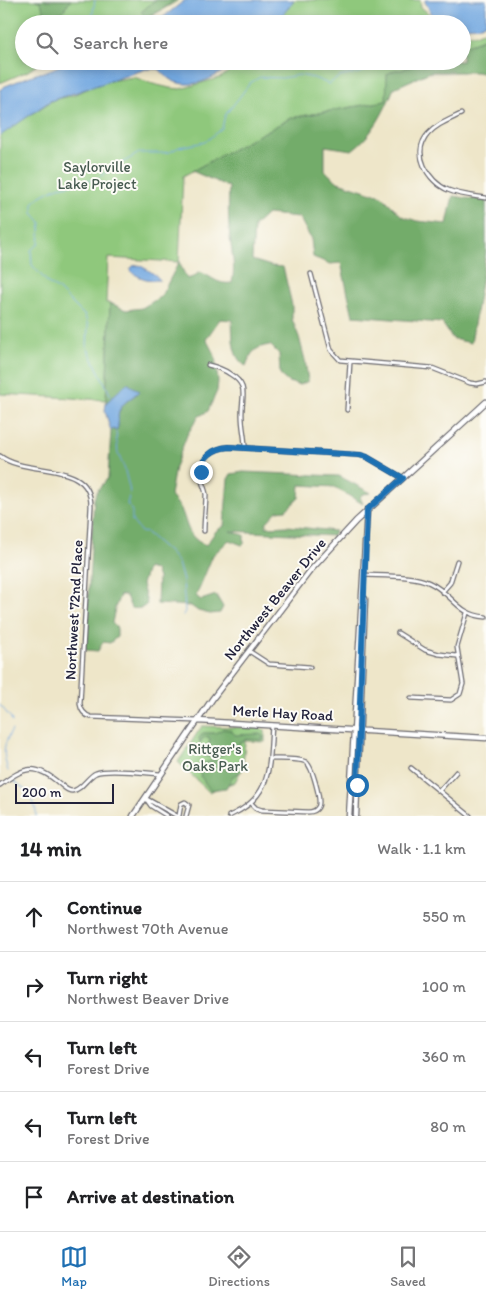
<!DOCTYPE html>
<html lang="en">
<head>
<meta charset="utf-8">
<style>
	body { margin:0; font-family:Itim,sans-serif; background:#f6f6f6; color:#202124 }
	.scale { position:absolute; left:15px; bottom:12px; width:99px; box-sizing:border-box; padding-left:5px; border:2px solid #22223b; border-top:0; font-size:14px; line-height:18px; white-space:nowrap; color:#22223b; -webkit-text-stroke:4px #fdfcf7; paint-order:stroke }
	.stop { position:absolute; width:15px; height:15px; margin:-11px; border:4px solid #1f6fb2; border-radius:50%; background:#fff }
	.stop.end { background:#1f6fb2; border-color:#fff; box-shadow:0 1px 5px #0008 }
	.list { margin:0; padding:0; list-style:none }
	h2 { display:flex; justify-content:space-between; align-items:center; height:65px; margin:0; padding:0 20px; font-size:21px }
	h2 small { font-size:16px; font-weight:400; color:#757577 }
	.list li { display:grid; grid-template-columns:32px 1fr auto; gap:15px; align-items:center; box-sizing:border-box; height:70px; padding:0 20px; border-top:1px solid #e0e0e0 }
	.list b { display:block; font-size:19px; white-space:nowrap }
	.list p { margin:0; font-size:16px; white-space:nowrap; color:#757577 }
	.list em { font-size:16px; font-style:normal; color:#757577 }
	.icon { flex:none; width:28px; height:28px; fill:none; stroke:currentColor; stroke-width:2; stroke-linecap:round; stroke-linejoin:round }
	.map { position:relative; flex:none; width:486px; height:816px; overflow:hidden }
	.search { position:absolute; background:#fff; box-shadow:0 2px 8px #0003; left:15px; right:15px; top:15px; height:55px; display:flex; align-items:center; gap:12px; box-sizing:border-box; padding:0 18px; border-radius:28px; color:#757577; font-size:19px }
	.sheet { height:415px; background:#fff }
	nav { display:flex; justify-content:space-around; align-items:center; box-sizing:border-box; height:70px; border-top:1px solid #e0e0e0; background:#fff; font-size:14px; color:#757577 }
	nav a { display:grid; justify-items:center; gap:2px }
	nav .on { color:#1f6fb2 }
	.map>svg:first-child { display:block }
</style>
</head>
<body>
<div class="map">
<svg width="486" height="816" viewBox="0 0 486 816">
	<rect width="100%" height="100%" fill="#fdfcf7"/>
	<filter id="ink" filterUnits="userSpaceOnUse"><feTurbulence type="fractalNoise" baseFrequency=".02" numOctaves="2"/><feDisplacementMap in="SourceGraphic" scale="10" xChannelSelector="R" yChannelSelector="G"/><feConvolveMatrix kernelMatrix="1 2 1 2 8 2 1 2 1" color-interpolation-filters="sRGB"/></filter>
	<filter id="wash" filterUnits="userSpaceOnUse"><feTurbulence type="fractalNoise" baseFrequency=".0096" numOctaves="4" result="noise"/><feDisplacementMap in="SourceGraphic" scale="20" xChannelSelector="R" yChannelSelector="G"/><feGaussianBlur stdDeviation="1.12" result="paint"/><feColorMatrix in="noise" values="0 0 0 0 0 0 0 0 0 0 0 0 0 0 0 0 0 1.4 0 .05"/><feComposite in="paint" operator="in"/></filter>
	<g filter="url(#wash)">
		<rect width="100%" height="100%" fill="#eee6c9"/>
		<path fill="#8fc87b" stroke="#58755b" d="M 0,0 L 179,0 L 148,18 L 125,24 L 24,24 L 24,61 L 43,61 L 28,71 L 0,83 Z
			M 291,0 L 420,0 L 421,7 L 440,24 L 273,24 Z
			M 486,30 L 486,38 L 462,47 L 462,34 L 478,34 Z
			M 241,61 L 424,61 L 402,70 L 386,101 L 291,118 L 183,176 L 179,262 L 108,258 L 106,303 L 110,303 L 106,400 L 0,394 L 0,135 L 53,100 L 73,95 L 103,82 L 134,77 L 153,84 L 170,88 L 181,89 L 222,77 Z
			M 202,726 L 256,728 L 265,730 L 265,742 L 245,741 L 243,766 L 235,782 L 209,792 L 178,762 Z"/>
		<path fill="#73ac6b" stroke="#4a6753" d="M 35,0 L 71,0 L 62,12 L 51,15 L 43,10 L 41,2 Z
			M 155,0 L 175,0 L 163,9 L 146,17 L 141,12 Z
			M 486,38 L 486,74 L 477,72 L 430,72 L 394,88 C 384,112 373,135 352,150 L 325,146 L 325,171 L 338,182 L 382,196 L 402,216 L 417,221 L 447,224 L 453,196 L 472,199 L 486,200 L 486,252 L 471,343 L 453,339 L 442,323 L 353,316 L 341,263 L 330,264 L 313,257 L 311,239 L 299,217 L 267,214 L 254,226 L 252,260 L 271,266 L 283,267 L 292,305 L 292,319 L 299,337 L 305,360 L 308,381 L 300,385 L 288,382 L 280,375 L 279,354 L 270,345 C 255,347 251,352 246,366 C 231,358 233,335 232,320 L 220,319 L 206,339 L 215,356 L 218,381 L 217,391 L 208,411 L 198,417 L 187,435 L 175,467 L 170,495 C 173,499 177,503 180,507 C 188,523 186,538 206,545 L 216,531 L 224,526 L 228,479 L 231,474 L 243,472 L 339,476 L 371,493 L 363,494 L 360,497 L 363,504 L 334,487 L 300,485 L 299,498 L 286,510 L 277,511 L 266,523 L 266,527 L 288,526 L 335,531 L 333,536 L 230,531 L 244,535 L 244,544 L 242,545 L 229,540 L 213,555 L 196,596 L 201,600 L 216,595 L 223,607 L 220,613 L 210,614 L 198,611 L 191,606 L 157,604 L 158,578 L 155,570 L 147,568 L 142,584 L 147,604 C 142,609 137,609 131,608 L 126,596 L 120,595 L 115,608 L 112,623 L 117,628 L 117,637 L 110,643 L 103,642 L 98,651 L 85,650 L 94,499 L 97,491 L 108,478 L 111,431 L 113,429 L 116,431 C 119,426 118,424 118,419 C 118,406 128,400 137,394 L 128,383 L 106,403 L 110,303 L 126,310 L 142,308 L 152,302 L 161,296 L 179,262 L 187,279 L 193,277 L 200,272 C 213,277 217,285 232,283 C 235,267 233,261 231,245 C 228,226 228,206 229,187 L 192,171 L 291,118 L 386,101 L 387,74 L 395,70 L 402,70 L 424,61 L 462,61 L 462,47 Z
			M 223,729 L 231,730 L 235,735 L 260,734 L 263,736 L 263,740 L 247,739 L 222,755 L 208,757 L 201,754 L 201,751 L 207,748 L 210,740 L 209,737 L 204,737 L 200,743 L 199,738 L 203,733 L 215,733 Z
			M 214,760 L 218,761 L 225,770 C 233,772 235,763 242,761 L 244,765 L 241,772 L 233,776 L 226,788 L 210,790 L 201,777 L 198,767 L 199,765 Z"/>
		<path fill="#73a8e0" stroke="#4a658e" d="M 185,0 L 294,0 L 276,24 L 151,24 L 161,19 Z
			M 425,0 L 486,0 L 486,23 L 481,26 L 462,27 L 462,24 L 441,23 L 432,14 L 425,2 Z
			M 70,61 L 237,61 C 220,75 193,92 171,80 C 167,78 163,73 159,69 L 146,69 L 50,101 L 0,136 L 0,90 L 3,87 L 33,75 L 50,70 Z
			M 139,265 C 146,269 156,274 160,280 C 150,281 137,278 130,270 L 133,266 Z
			M 127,383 L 139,391 C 133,398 123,401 119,411 C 117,418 120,425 116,431 L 113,429 L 111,431 L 105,411 L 106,403 Z"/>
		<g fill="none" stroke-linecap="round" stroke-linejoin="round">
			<path stroke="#73a8e0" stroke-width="1" d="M 91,24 L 95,0
				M 111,396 L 87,347 L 88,326 L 85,316 L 58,289 L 49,284 L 32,265 L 31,250 L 39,244 L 41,222 L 33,213 L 33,203 L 41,196 L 58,187 L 94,180 L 139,153 L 162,153 L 170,152 L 179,147 L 205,142 L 222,128 L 225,115 L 238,99 L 250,83 L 260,77 L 282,78 L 299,75 L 314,78 L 329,84 L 339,77 L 362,72 L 390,61
				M 116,432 L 118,454 L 124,467 L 129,487 L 130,493 L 127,504 L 132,511 L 132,521 L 141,532 L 147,533 L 170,553 L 178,563 L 183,581 L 185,611 L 183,615
				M 0,705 L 11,718 L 12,722
				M 8,771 C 3,753 2,747 12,730
				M 12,780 L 27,791 C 29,802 37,801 36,816"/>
		</g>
	</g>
	<g filter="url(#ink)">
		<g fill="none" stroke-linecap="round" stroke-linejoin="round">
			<g stroke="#69676d" stroke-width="5.5">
				<path id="minor" d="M 461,114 C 449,120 437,124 428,134 C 411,153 428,182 448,190 C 460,195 474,196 486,198
					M 311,274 L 331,350 L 340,360 L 432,368 L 470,383 L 477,384 L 486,382
					M 208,365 C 217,367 223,369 230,374 C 250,386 241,397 242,416 C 242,427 245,437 245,448
					M 347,410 L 350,362
					M 0,456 C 27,477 91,459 91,506 L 80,704 C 81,711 84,715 91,717 L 197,721
					M 204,531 C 204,519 206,506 206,494 C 205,488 201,482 201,475 C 200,458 213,448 229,447 L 360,455 L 367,457 L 403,478
					M 364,575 C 382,576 415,575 430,583 C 453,594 457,615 486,617
					M 442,592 L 450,583 L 457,561
					M 398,633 L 425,650 L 439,654 L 457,656
					M 249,651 L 269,664 L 310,667
					M 411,698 L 451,700 L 460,694 L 463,684 L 457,647 L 467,613
					M 411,768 L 470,816
					M 0,785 C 25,767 35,762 60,784 C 64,787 67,791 72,791 C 82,790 88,776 96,773 C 107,768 147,773 161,774
					M 439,791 L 456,772
					M 145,798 L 177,816
					M 146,799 L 151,806 L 167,816
					M 251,803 L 256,808 L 262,810 L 308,812 C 312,812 316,811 318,807 C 322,801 312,766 306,762 C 299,758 278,759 270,759
					M 179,816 L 181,804 L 185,802 L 189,805 L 186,816
					M 229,816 C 273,797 269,766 272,725"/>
			</g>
			<g stroke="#69676d" stroke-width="7">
				<path id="secondary" d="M 198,721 L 486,738
					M 133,816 L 213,698 L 310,571 L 356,521 L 486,402
					M 349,816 L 367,510
					M 356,816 L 365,599"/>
			</g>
			<use href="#minor" stroke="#fff" stroke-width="3"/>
			<use href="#secondary" stroke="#fff" stroke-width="4.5"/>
		</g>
	</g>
	<g fill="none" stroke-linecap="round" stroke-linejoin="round" filter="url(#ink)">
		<path stroke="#1f6fb2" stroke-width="6" d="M 201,472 C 202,457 213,448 229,447 L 360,455 L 367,457 L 403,478 L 367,510 L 357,785"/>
	</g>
	<g text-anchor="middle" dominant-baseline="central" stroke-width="4" stroke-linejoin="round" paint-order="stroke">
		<g font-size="15" fill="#485c51" stroke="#fdfcf7">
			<text x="97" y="167">Saylorville<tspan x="97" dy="17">Lake Project</tspan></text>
			<text x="215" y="749">Rittger's<tspan x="215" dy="17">Oaks Park</tspan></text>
		</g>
		<g font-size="15" fill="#22223b" stroke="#fdfcf7">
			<text transform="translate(275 599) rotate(-51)">Northwest Beaver Drive</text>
			<text transform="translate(74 610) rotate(-87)">Northwest 72nd Place</text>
			<text transform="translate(283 713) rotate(3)">Merle Hay Road</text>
		</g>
	</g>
</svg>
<div class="scale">200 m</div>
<div class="stop" style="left:357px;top:785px"></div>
<div class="stop end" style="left:201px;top:472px"></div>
<div class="search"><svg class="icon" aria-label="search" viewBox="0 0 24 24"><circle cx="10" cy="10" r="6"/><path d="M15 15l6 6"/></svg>Search here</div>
</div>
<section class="sheet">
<h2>14 min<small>Walk · 1.1 km</small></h2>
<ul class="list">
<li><svg class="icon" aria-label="ahead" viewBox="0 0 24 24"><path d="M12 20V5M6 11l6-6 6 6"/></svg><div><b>Continue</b><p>Northwest 70th Avenue</p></div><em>550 m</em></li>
<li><svg class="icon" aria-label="right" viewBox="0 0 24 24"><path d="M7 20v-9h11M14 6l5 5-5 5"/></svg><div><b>Turn right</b><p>Northwest Beaver Drive</p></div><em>100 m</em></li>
<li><svg class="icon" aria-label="left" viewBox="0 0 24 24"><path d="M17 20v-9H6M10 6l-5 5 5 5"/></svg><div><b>Turn left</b><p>Forest Drive</p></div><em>360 m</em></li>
<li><svg class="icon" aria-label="left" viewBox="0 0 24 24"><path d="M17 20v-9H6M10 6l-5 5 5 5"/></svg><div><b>Turn left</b><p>Forest Drive</p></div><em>80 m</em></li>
<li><svg class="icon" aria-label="arrive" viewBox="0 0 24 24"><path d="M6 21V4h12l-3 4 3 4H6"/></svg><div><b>Arrive at destination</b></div></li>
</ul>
</section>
<nav>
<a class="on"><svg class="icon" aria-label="map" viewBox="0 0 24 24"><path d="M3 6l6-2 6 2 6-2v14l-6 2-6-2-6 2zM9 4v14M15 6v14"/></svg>Map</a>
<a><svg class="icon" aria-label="directions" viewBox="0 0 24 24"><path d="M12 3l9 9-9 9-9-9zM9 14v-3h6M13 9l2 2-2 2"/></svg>Directions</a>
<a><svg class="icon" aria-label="saved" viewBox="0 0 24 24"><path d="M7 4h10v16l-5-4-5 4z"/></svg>Saved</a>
</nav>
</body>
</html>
